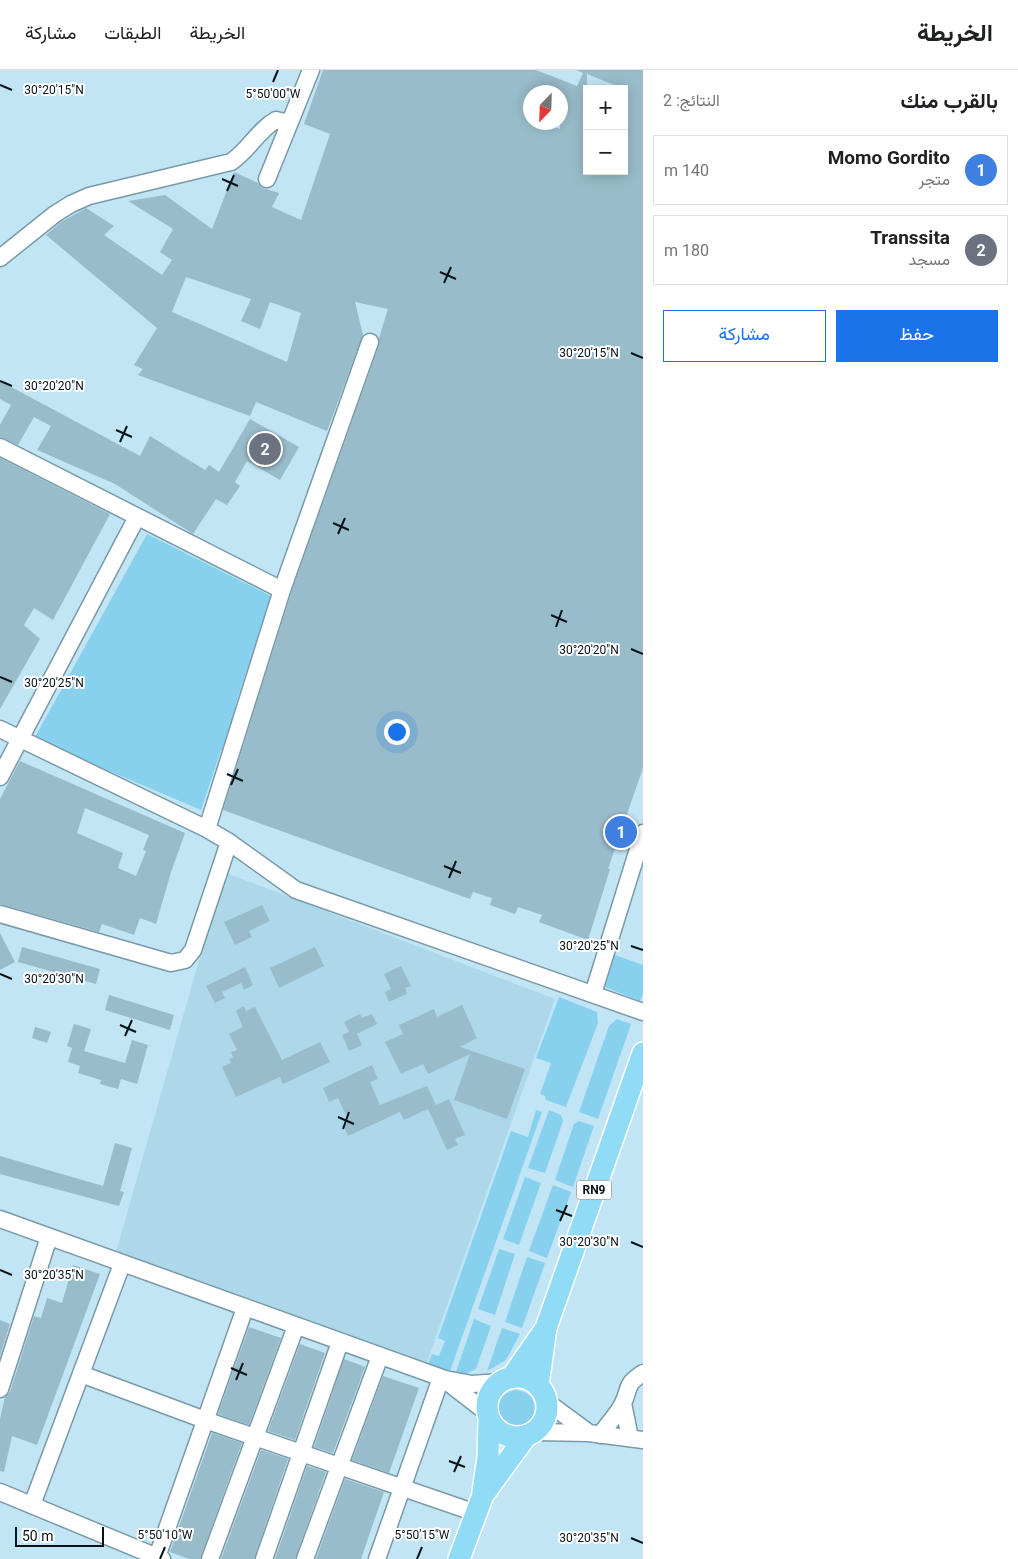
<!DOCTYPE html>
<html lang="ar">
<head>
<meta charset="utf-8">
<style>
	body { margin:0; font-family:Roboto,Vazirmatn,sans-serif; background:#f2f2f2; color:#202124; direction:rtl }
	.controls { position:absolute; right:15px; top:15px; display:grid; overflow:hidden; border-radius:0px; box-shadow:0 2px 12px #0003 }
	.controls button { width:45px; height:45px; display:grid; place-items:center; padding:0; border:0; border-bottom:1px solid #e0e0e0; background:#fff; color:#202124; font:25px sans-serif }
	.compass { position:absolute; left:523px; top:15px; width:45px; height:45px; border-radius:50%; background:#fff; box-shadow:0 2px 12px #0003; rotate:203deg }
	.scale { position:absolute; left:15px; bottom:12px; width:89px; box-sizing:border-box; padding-left:5px; border:2px solid #061318; border-top:0; font-size:14px; line-height:18px; white-space:nowrap; color:#061318; -webkit-text-stroke:4px #fff; paint-order:stroke }
	.you { position:absolute; left:396px; top:661px; width:18px; height:18px; margin:-12px; border:4px solid #fff; border-radius:50%; background:#1a73e8; box-shadow:0 0 0 8px #1a73e833 }
	.badge { display:grid; place-items:center; width:32px; height:32px; border-radius:50%; background:#1a73e8; color:#fff; font-size:16px; font-weight:700 }
	.pin { position:absolute; translate:-50% -50%; border:2px solid #fff; box-shadow:0 1px 5px #0006 }
	.list { margin:0; padding:0; list-style:none }
	h2 { display:flex; justify-content:space-between; align-items:center; height:65px; margin:0; padding:0 20px; font-size:21px }
	h2 small { font-size:16px; font-weight:400; color:#757577 }
	.list li { display:grid; grid-template-columns:32px 1fr auto; gap:15px; align-items:center; box-sizing:border-box; height:70px; margin:0 10px 10px; padding:0 10px; border:1px solid #e0e0e0; border-radius:0px }
	.list b { display:block; font-size:19px; white-space:nowrap }
	.list p { margin:0; font-size:16px; white-space:nowrap; color:#757577 }
	.list em { font-size:16px; font-style:normal; color:#757577 }
	.actions { display:flex; gap:10px; padding:15px 20px }
	.actions a { flex:1; padding:11px 0; border:1px solid #1a73e8; border-radius:0px; text-align:center; font-size:18px; color:#1a73e8 }
	.actions .main { background:#1a73e8; color:#fff }
	.map { position:relative; flex:none; width:643px; height:1489px; overflow:hidden; direction:ltr }
	header { display:flex; align-items:center; gap:30px; box-sizing:border-box; height:70px; padding:0 25px; background:#fff; border-bottom:1px solid #e0e0e0 }
	header strong { font-size:24px }
	nav { display:flex; gap:28px; margin-inline-start:auto; font-size:18px }
	main { display:flex }
	aside { flex:1; background:#fff }
	.map>svg:first-child { display:block }
</style>
</head>
<body>
<header>
<strong>الخريطة</strong>
<nav><a>الخريطة</a><a>الطبقات</a><a>مشاركة</a></nav>
</header>
<main>
<aside>
<h2>بالقرب منك<small>النتائج: 2</small></h2>
<ul class="list">
<li><span class="badge" style="background:#3f7fe0">1</span><div><b>Momo Gordito</b><p>متجر</p></div><em>140 m</em></li>
<li><span class="badge" style="background:#6b7280">2</span><div><b>Transsita</b><p>مسجد</p></div><em>180 m</em></li>
</ul>
<div class="actions"><a class="main">حفظ</a><a>مشاركة</a></div>
</aside>
<div class="map">
<svg width="643" height="1489" viewBox="0 0 643 1489">
	<rect width="100%" height="100%" fill="#c1e5f4"/>
	<path fill="#add8ea" d="M 224,802 L 555,929 L 427,1292 L 116,1182 Z"/>
	<path fill="#87d1ef" d="M 147,464 L 271,526 L 235,636 L 237,637 L 224,681 L 221,680 L 201,740 L 34,669 Z
		M 615,885 L 643,895 L 643,923 L 640,931 L 605,917 Z
		M 559,927 L 597,942 L 598,953 L 566,1037 L 546,1030 L 545,1026 L 540,1024 L 551,993 L 536,988 Z
		M 617,949 L 631,954 L 598,1049 L 579,1042 L 609,956 Z
		M 536,1040 L 542,1042 L 450,1301 L 428,1294 L 432,1284 L 439,1286 L 445,1271 L 438,1268 L 511,1061 L 528,1067 Z
		M 549,1040 L 561,1045 L 563,1051 L 545,1103 L 528,1098 Z
		M 579,1051 L 594,1056 L 573,1117 L 555,1110 L 574,1054 Z
		M 525,1107 L 541,1113 L 519,1175 L 503,1169 Z
		M 553,1115 L 571,1122 L 547,1188 L 529,1181 Z
		M 499,1179 L 515,1184 L 495,1245 L 478,1239 Z
		M 527,1187 L 545,1193 L 522,1258 L 505,1252 Z
		M 474,1249 L 491,1256 L 476,1299 L 466,1304 L 456,1302 Z
		M 502,1258 L 520,1264 L 506,1290 L 487,1301 Z
		M 514,1320 C 526,1320 537,1328 534,1342 C 526,1379 471,1335 514,1320 Z"/>
	<path fill="#99bcca" fill-rule="evenodd" d="M 323,0 L 536,0 L 577,16 L 583,3 L 576,0 L 643,0 L 643,698 L 608,799 L 610,799 L 588,870 L 539,852 L 542,845 L 518,837 L 515,844 L 490,835 L 492,828 L 473,822 L 470,829 L 223,740 L 291,523 L 379,275 L 379,268 L 388,239 L 355,232 L 363,265 L 327,361 L 256,332 L 250,346 L 138,305 L 143,299 L 134,295 L 157,258 L 46,165 L 61,152 L 86,138 L 114,156 L 104,165 L 162,205 L 172,190 L 160,182 L 173,159 L 128,131 L 165,125 L 212,159 L 234,102 L 258,113 L 263,118 L 279,123 L 272,137 L 301,150 L 330,64 L 304,54 ZM 587,4 L 624,19 L 624,101 L 587,101 ZM 530,22 L 560,22 L 560,59 L 542,52 L 530,52 ZM 186,207 L 251,229 L 241,251 L 260,259 L 270,232 L 301,243 L 287,292 L 172,242 Z
		M 0,311 L 140,386 L 150,366 L 205,400 L 209,395 L 219,402 L 250,349 L 299,377 L 280,410 L 247,391 L 235,412 L 240,416 L 227,435 L 216,429 L 193,464 L 115,414 L 37,380 L 51,356 L 34,347 L 18,375 L 0,367 L 0,355 L 11,335 L 0,329 Z
		M 0,388 L 110,444 L 53,550 L 34,538 L 24,555 L 40,569 L 0,639 Z
		M 20,691 L 185,763 L 171,802 L 156,854 L 140,848 L 134,865 L 102,854 L 99,862 L 0,834 L 0,729 ZM 85,738 L 149,765 L 143,780 L 146,781 L 136,806 L 118,798 L 123,783 L 77,763 Z
		M 262,835 L 270,851 L 249,861 L 252,867 L 235,875 L 224,852 Z
		M 0,863 L 15,892 L 0,900 Z
		M 22,877 L 100,899 L 96,914 L 18,892 Z
		M 315,877 L 324,896 L 279,918 L 270,898 Z
		M 401,896 L 411,916 L 405,918 L 407,924 L 389,932 L 385,922 L 391,919 L 384,904 Z
		M 245,897 L 253,915 L 244,920 L 241,913 L 222,922 L 225,928 L 215,933 L 206,916 Z
		M 109,925 L 174,945 L 170,960 L 105,940 Z
		M 462,935 L 477,968 L 460,977 L 525,999 L 507,1049 L 454,1030 L 470,984 L 428,1004 L 423,994 L 401,1004 L 385,972 L 403,964 L 399,955 L 434,939 L 437,947 Z
		M 244,936 L 246,941 L 255,937 L 282,990 L 320,972 L 330,992 L 283,1014 L 280,1007 L 236,1027 L 222,997 L 231,993 L 229,989 L 233,987 L 231,982 L 237,980 L 229,964 L 243,957 L 236,941 Z
		M 360,944 L 362,948 L 372,944 L 377,954 L 357,964 L 362,975 L 349,981 L 342,965 L 349,962 L 344,952 Z
		M 74,954 L 91,959 L 84,981 L 125,993 L 132,970 L 148,975 L 137,1014 L 121,1009 L 118,1019 L 100,1014 L 101,1010 L 78,1003 L 80,996 L 68,992 L 72,978 L 67,976 Z
		M 35,957 L 51,962 L 47,973 L 32,968 Z
		M 372,995 L 378,1009 L 370,1012 L 380,1035 L 427,1016 L 436,1035 L 449,1029 L 465,1065 L 455,1069 L 458,1075 L 447,1080 L 428,1039 L 404,1050 L 400,1042 L 348,1066 L 343,1055 L 349,1052 L 338,1028 L 329,1032 L 323,1018 Z
		M 115,1073 L 132,1078 L 120,1121 L 124,1122 L 119,1136 L 0,1104 L 0,1086 L 103,1116 Z
		M 73,1195 L 100,1204 L 37,1375 L 12,1366 L 4,1402 L 0,1401 L 0,1349 L 5,1327 L 10,1322 L 34,1246 L 41,1248 L 47,1228 L 62,1233 Z
		M 0,1250 L 10,1254 L 0,1286 Z
		M 249,1257 L 281,1268 L 249,1355 L 218,1344 Z
		M 300,1274 L 325,1283 L 295,1370 L 268,1361 Z
		M 344,1289 L 365,1297 L 333,1383 L 314,1377 Z
		M 383,1306 L 419,1318 L 389,1403 L 352,1390 Z
		M 212,1363 L 242,1373 L 200,1489 L 189,1489 L 170,1482 Z
		M 261,1380 L 288,1389 L 254,1489 L 221,1489 Z
		M 307,1396 L 326,1402 L 295,1489 L 275,1489 Z
		M 345,1409 L 384,1422 L 361,1489 L 316,1489 Z"/>
	<g fill="none" stroke-linecap="round" stroke-linejoin="round">
		<g stroke="#799aa8" stroke-width="19">
			<path id="minor" d="M 267,109 L 311,0
				M 0,188 L 55,144 L 71,134 L 89,126 L 231,92 C 249,80 258,60 276,50 L 289,53
				M 0,377 L 282,520
				M 0,659 L 207,759 L 229,772 L 296,820 L 643,942
				M 0,707 L 137,447
				M 207,759 L 282,520 L 370,272
				M 0,844 L 171,893 L 185,890 L 193,880 L 229,772
				M 593,924 L 643,763
				M 0,1149 L 445,1309 L 472,1314 L 500,1312
				M 81,1304 L 205,1350 L 476,1443
				M 446,1311 L 486,1342
				M 0,1319 L 49,1167
				M 547,1332 L 589,1363
				M 623,1333 L 630,1368
				M 535,1362 L 589,1363 L 643,1370
				M 600,1365 C 607,1355 616,1346 622,1335 C 631,1319 623,1316 643,1303
				M 0,1422 L 162,1489
				M 32,1435 L 122,1194
				M 157,1487 L 245,1238
				M 210,1489 L 296,1256
				M 264,1489 L 340,1272
				M 305,1489 L 380,1286
				M 377,1489 L 441,1308"/>
		</g>
		<g stroke="#fff" stroke-width="24">
			<path id="major" d="M487 1337a30 30 0 1 1 60 0a30 30 0 1 1-60 0Z
				M 512,1307 L 546,1258
				M 538,1315 L 546,1258 L 643,983
				M 483,1422 L 488,1387 L 489,1351
				M 459,1489 L 483,1425 L 526,1366"/>
		</g>
		<use href="#minor" stroke="#fff" stroke-width="16"/>
		<use href="#major" stroke="#90dbf5" stroke-width="21"/>
	</g>
	<path fill="none" stroke="#061318" stroke-width="2" d="M 273,12 L 278,0M 0,15 L 12,20M 222,109 L 238,116M 227,121 L 234,105M 440,202 L 456,209M 444,213 L 451,197M 631,283 L 643,288M 0,311 L 12,316M 116,360 L 132,367M 120,372 L 127,356M 333,453 L 349,460M 338,464 L 345,448M 551,545 L 567,552M 556,557 L 562,540M 631,579 L 643,584M 0,607 L 12,612M 227,704 L 243,711M 231,715 L 238,699M 444,796 L 461,803M 449,808 L 456,791M 631,876 L 643,880M 0,904 L 12,909M 120,955 L 136,962M 125,966 L 132,950M 338,1047 L 354,1054M 343,1059 L 349,1042M 556,1140 L 572,1146M 560,1151 L 567,1135M 631,1172 L 643,1177M 0,1200 L 12,1205M 231,1298 L 247,1305M 236,1310 L 243,1293M 449,1391 L 465,1397M 454,1402 L 461,1386M 631,1468 L 643,1473M 160,1489 L 165,1477M 417,1489 L 422,1477"/>
	<g text-anchor="middle" dominant-baseline="central" stroke-width="4" stroke-linejoin="round" paint-order="stroke">
		<rect fill="#fff" stroke="#515a5d" stroke-width="1" x="576.5" y="1110.5" width="35" height="19" rx="4"/>
		<g font-size="12" font-weight="bold" fill="#061318">
			<text x="594" y="1120">RN9</text>
		</g>
	</g>
	<g font-size="12" text-anchor="middle" fill="#061318" stroke="#fff" stroke-width="4" stroke-linejoin="round" paint-order="stroke">
		<text x="54" y="24">30°20'15"N</text>
		<text x="273" y="28">5°50'00"W</text>
		<text x="589" y="287">30°20'15"N</text>
		<text x="54" y="320">30°20'20"N</text>
		<text x="589" y="584">30°20'20"N</text>
		<text x="54" y="617">30°20'25"N</text>
		<text x="589" y="880">30°20'25"N</text>
		<text x="54" y="913">30°20'30"N</text>
		<text x="589" y="1176">30°20'30"N</text>
		<text x="54" y="1209">30°20'35"N</text>
		<text x="165" y="1469">5°50'10"W</text>
		<text x="422" y="1469">5°50'15"W</text>
		<text x="589" y="1472">30°20'35"N</text>
	</g>
</svg>
<div class="controls">
<button>+</button>
<button>−</button>
</div>
<svg class="compass" viewBox="-18 -18 36 36"><path d="M0-13l5 13h-10z" fill="#e53935"/><path d="M0 13l5-13h-10z" fill="#757577"/></svg>
<div class="scale">50 m</div>
<div class="you"></div>
<div class="pin badge" style="left:621px;top:762px;background:#3f7fe0">1</div>
<div class="pin badge" style="left:265px;top:379px;background:#6b7280">2</div>
</div>
</main>
</body>
</html>
